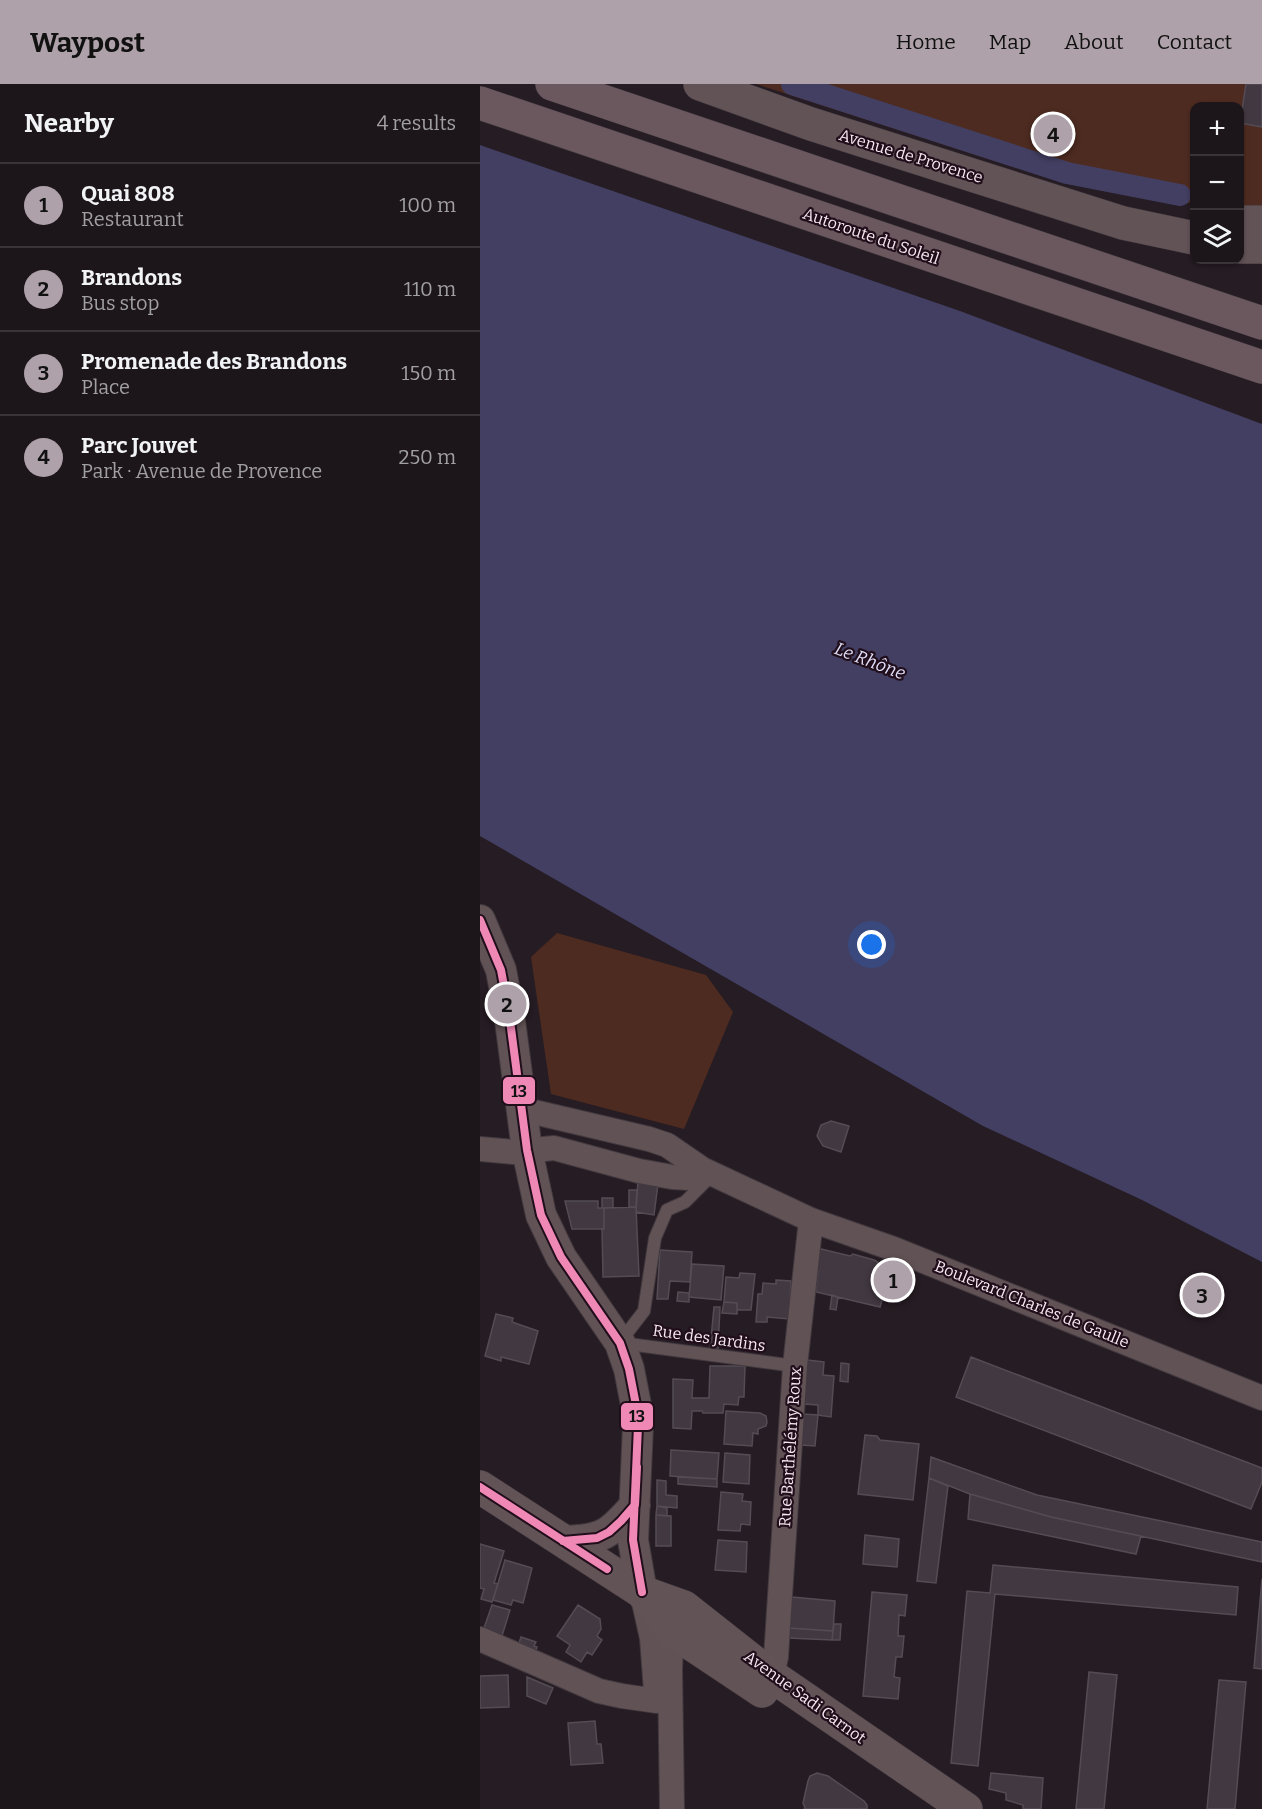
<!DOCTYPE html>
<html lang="en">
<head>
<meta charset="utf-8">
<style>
	body { margin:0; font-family:Bitter,serif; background:#251e23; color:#f1f3f6 }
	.controls { position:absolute; right:18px; top:18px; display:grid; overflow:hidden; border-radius:12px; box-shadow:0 2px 4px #0004 }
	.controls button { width:54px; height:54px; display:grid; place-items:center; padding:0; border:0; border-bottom:2px solid #3a3439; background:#1c151a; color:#f1f3f6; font:30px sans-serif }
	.you { position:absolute; left:392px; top:861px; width:21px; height:21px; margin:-15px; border:4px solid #fff; border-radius:50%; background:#1a73e8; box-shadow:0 0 0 9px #1a73e833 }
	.badge { display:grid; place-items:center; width:39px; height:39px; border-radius:50%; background:#aea1a9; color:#111; font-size:20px; font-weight:700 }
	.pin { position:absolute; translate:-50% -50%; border:3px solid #fff; box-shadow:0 2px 6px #0006 }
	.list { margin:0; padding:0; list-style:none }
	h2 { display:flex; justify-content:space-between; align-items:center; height:78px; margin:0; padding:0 24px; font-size:26px }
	h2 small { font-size:20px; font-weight:400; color:#a09fa2 }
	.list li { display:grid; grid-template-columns:39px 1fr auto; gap:18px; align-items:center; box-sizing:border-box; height:84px; padding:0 24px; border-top:2px solid #3a3439 }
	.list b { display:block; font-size:22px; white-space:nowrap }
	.list p { margin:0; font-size:20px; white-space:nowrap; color:#a09fa2 }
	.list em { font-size:20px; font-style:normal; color:#a09fa2 }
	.icon { flex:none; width:33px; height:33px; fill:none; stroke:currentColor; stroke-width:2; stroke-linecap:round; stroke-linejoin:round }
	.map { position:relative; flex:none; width:782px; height:1725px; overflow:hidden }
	header { display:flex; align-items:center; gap:36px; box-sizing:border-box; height:84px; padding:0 30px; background:#aea1a9; color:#111 }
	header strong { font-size:28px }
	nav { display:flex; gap:33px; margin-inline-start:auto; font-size:21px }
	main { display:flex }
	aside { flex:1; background:#1c151a }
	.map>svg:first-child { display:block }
</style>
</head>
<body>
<header>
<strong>Waypost</strong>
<nav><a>Home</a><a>Map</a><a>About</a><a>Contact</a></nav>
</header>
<main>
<aside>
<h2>Nearby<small>4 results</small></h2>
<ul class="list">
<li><span class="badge">1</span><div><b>Quai 808</b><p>Restaurant</p></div><em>100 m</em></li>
<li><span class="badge">2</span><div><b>Brandons</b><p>Bus stop</p></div><em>110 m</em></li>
<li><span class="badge">3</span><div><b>Promenade des Brandons</b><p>Place</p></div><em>150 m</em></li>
<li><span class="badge">4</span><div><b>Parc Jouvet</b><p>Park · Avenue de Provence</p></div><em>250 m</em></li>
</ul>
</aside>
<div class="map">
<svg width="782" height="1725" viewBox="0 0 782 1725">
	<rect width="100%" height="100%" fill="#261c23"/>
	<path fill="#4e2b21" d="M 276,0 L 782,0 L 782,123 L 760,124 L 760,22 L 714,22 L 714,120 L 518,78 Z
		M 77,849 L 226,891 L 253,928 L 204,1045 L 71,1010 L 51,873 Z"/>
	<path fill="#423f63" d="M 0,61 L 480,227 L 782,340 L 782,1178 L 662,1116 L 503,1042 L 0,752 Z"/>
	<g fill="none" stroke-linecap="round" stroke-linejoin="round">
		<path stroke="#423f63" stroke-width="22" d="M 312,0 L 587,89 L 700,111"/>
	</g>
	<path fill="#423841" stroke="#544c54" stroke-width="1.5" d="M 766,0 L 782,0 L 782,43 L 760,39 Z
		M 351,1037 L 369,1042 L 361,1068 L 343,1062 L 337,1052 L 341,1041 Z
		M 158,1096 L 178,1100 L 174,1131 L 156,1128 Z
		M 149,1106 L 157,1106 L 156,1123 L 149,1123 Z
		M 122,1114 L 133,1114 L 133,1124 L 122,1124 Z
		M 85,1117 L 118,1117 L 118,1124 L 124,1124 L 124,1145 L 92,1145 Z
		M 156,1123 L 159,1192 L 123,1193 L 122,1145 L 124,1145 L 124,1124 Z
		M 337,1164 L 370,1172 L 373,1170 L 394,1176 L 429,1196 L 419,1218 L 403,1213 L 400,1223 L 336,1208 L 338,1187 L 335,1187 Z
		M 180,1166 L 212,1168 L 210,1198 L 190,1197 L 188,1215 L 177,1215 Z
		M 212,1180 L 244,1182 L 241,1216 L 209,1213 Z
		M 260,1189 L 275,1190 L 271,1226 L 257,1226 L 257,1219 L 244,1218 L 246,1193 L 259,1194 Z
		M 296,1196 L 311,1197 L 309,1235 L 287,1233 L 287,1238 L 276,1238 L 278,1210 L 282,1210 L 283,1199 L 296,1200 Z
		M 198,1208 L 209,1209 L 209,1218 L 197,1217 Z
		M 352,1211 L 358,1213 L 356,1226 L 350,1225 Z
		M 244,1218 L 257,1219 L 257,1230 L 242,1229 Z
		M 234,1223 L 240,1223 L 238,1266 L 230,1265 Z
		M 16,1230 L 33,1234 L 32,1238 L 58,1247 L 49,1280 L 21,1273 L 21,1277 L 5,1272 Z
		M 491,1273 L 782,1384 L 782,1398 L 771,1425 L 476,1313 Z
		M 327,1276 L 344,1278 L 343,1291 L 354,1292 L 351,1333 L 338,1331 L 338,1321 L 324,1320 Z
		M 361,1279 L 369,1280 L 368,1298 L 360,1297 Z
		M 230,1282 L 265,1282 L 264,1313 L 259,1313 L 258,1321 L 244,1320 L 243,1329 L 223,1329 L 222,1327 L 212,1327 L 211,1345 L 193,1344 L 193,1295 L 213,1296 L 212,1314 L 229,1314 Z
		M 246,1327 L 280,1329 L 286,1332 L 287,1338 L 286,1342 L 278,1345 L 278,1350 L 273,1349 L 272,1362 L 244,1360 Z
		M 323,1330 L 338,1331 L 335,1362 L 321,1361 Z
		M 385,1351 L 397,1352 L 400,1356 L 439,1360 L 433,1416 L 378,1410 Z
		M 191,1366 L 239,1369 L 237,1395 L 190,1392 Z
		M 245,1369 L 270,1371 L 269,1400 L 243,1398 Z
		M 451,1373 L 557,1411 L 782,1458 L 782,1478 L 571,1433 L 490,1410 L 449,1394 Z
		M 198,1393 L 237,1395 L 237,1403 L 198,1400 Z
		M 449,1394 L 468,1402 L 456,1499 L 437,1497 Z
		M 177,1396 L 186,1397 L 186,1411 L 197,1412 L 197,1424 L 177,1422 Z
		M 241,1408 L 263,1410 L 262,1417 L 271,1418 L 270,1441 L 261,1440 L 260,1447 L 238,1446 Z
		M 490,1410 L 571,1433 L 661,1452 L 656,1470 L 488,1435 Z
		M 177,1422 L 187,1424 L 187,1432 L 176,1431 Z
		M 176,1431 L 191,1432 L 191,1462 L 176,1462 Z
		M 385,1451 L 419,1455 L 417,1483 L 383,1480 Z
		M 238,1456 L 267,1458 L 266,1488 L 235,1486 Z
		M 0,1460 L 24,1467 L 14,1499 L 18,1500 L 12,1518 L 1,1515 L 4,1505 L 0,1504 Z
		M 25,1476 L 52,1484 L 43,1519 L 33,1516 L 31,1521 L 13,1516 Z
		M 513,1481 L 758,1503 L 756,1531 L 515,1510 L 498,1682 L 471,1679 L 487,1507 L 510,1509 Z
		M 782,1495 L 782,1585 L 774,1584 Z
		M 392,1508 L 427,1511 L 425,1532 L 419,1531 L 418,1552 L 424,1552 L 422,1573 L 416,1573 L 414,1593 L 420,1594 L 418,1615 L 383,1612 Z
		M 312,1513 L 355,1517 L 353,1547 L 309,1544 Z
		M 12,1521 L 30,1526 L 22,1552 L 4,1544 Z
		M 98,1521 L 120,1535 L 121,1545 L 117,1552 L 122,1556 L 112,1571 L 107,1568 L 101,1578 L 86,1568 L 90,1561 L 77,1552 Z
		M 354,1540 L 361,1540 L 360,1556 L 352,1556 Z
		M 309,1544 L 353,1547 L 352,1556 L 308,1554 Z
		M 41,1553 L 56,1558 L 54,1562 L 57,1563 L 56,1566 L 39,1559 Z
		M 609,1588 L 637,1591 L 624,1725 L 596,1725 Z
		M 28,1591 L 29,1623 L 0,1624 L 0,1592 Z
		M 47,1593 L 73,1604 L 66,1620 L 47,1612 Z
		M 739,1596 L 766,1598 L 755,1725 L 727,1725 Z
		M 115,1637 L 117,1660 L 121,1660 L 123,1679 L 91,1681 L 88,1639 Z
		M 337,1689 L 348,1692 L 384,1717 L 387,1721 L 387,1725 L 324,1725 L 325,1724 L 323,1719 L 328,1697 L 330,1692 Z
		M 511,1689 L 563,1694 L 561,1725 L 543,1725 L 543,1721 L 526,1716 L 526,1709 L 509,1705 Z"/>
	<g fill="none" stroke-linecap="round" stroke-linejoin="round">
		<g stroke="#42393f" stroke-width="14">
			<path id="service" d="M 140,1258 L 164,1227 L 175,1154 L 187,1126 L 205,1118 L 230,1093
				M 141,1259 L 315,1282"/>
		</g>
		<g stroke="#42393f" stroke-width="26">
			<path id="minor" d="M 41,1025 L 169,1055 L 187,1061 L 222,1085 L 331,1136 L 414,1165 L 782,1314
				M 0,1065 L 34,1068 L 74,1064 L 159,1087 L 192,1093 L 209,1094 L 218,1092 L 222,1085
				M 163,1514 L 172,1554 L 176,1607
				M 190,1533 L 192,1547 L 190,1584 L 192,1725
				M 0,1555 L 119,1607 L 142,1612 L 177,1617
				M 289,1590 L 294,1582 L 296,1573 L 315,1282 L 331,1136"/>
		</g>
		<g stroke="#42393f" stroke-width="32">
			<path id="tertiary" d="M 0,836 L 21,886 L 29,929 L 47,1066 L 61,1131 L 81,1173 L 140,1259 L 149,1285 L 156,1321 L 158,1342 L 153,1456 L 162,1508
				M 83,1457 C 123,1456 130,1450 155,1421"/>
		</g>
		<g stroke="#42393f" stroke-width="34">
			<path id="primary" d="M 220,0 L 331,40 L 643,139 L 714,154
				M 760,138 L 782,138
				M 760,163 L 782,163
				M 0,1403 L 162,1508 L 204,1523 L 289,1590 L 486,1725
				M 162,1508 L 192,1547 L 282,1607"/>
		</g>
		<g stroke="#42393f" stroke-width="34">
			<path id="motorway" d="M 72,0 L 782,239
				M 0,19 L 782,283"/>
		</g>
		<use href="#service" stroke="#615255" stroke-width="12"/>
		<use href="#minor" stroke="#615255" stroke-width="24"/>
		<use href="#tertiary" stroke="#615255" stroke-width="30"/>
		<use href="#primary" stroke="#625357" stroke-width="33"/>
		<use href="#motorway" stroke="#6a585e" stroke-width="33"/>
		<g stroke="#210e1b" stroke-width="12">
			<path id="bus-1" d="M 0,836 L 21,886 L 29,929 L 47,1066 L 61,1131 L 81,1173 L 140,1259 L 149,1285 L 156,1321 L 158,1342 L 153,1456 L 162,1508
				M 0,1403 L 127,1485
				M 83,1457 L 117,1454 L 129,1448 L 141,1437 L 155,1421 L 157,1383"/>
		</g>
		<use href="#bus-1" stroke="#f088b6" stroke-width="8"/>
	</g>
	<g text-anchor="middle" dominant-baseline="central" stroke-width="4.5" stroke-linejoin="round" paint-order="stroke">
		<g font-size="16" fill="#f7e8f1" stroke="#210e1b">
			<text transform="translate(431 72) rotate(17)">Avenue de Provence</text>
			<text transform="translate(391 152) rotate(19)">Autoroute du Soleil</text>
			<text transform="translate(552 1220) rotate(22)">Boulevard Charles de Gaulle</text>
			<text transform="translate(229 1254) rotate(8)">Rue des Jardins</text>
			<text transform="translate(310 1363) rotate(-86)">Rue Barthélémy Roux</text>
			<text transform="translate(325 1613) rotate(36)">Avenue Sadi Carnot</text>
		</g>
		<g font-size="18" font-style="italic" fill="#dfdffa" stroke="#210e1b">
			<text transform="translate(390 577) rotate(21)">Le Rhône</text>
		</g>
	</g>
	<g stroke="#210e1b" stroke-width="2">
		<rect x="22" y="992" width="34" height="29" rx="6" fill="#f088b6"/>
		<rect x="140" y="1318" width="34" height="29" rx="6" fill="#f088b6"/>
	</g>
	<g font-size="16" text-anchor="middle" font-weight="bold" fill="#111">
		<text x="39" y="1013">13</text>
		<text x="157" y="1338">13</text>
	</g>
</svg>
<div class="controls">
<button>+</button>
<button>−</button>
<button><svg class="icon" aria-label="layers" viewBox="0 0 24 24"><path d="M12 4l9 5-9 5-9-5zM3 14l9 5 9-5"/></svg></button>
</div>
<div class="you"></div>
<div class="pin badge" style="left:413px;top:1196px">1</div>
<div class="pin badge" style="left:27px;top:920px">2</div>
<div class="pin badge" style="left:722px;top:1211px">3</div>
<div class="pin badge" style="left:573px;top:50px">4</div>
</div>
</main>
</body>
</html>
